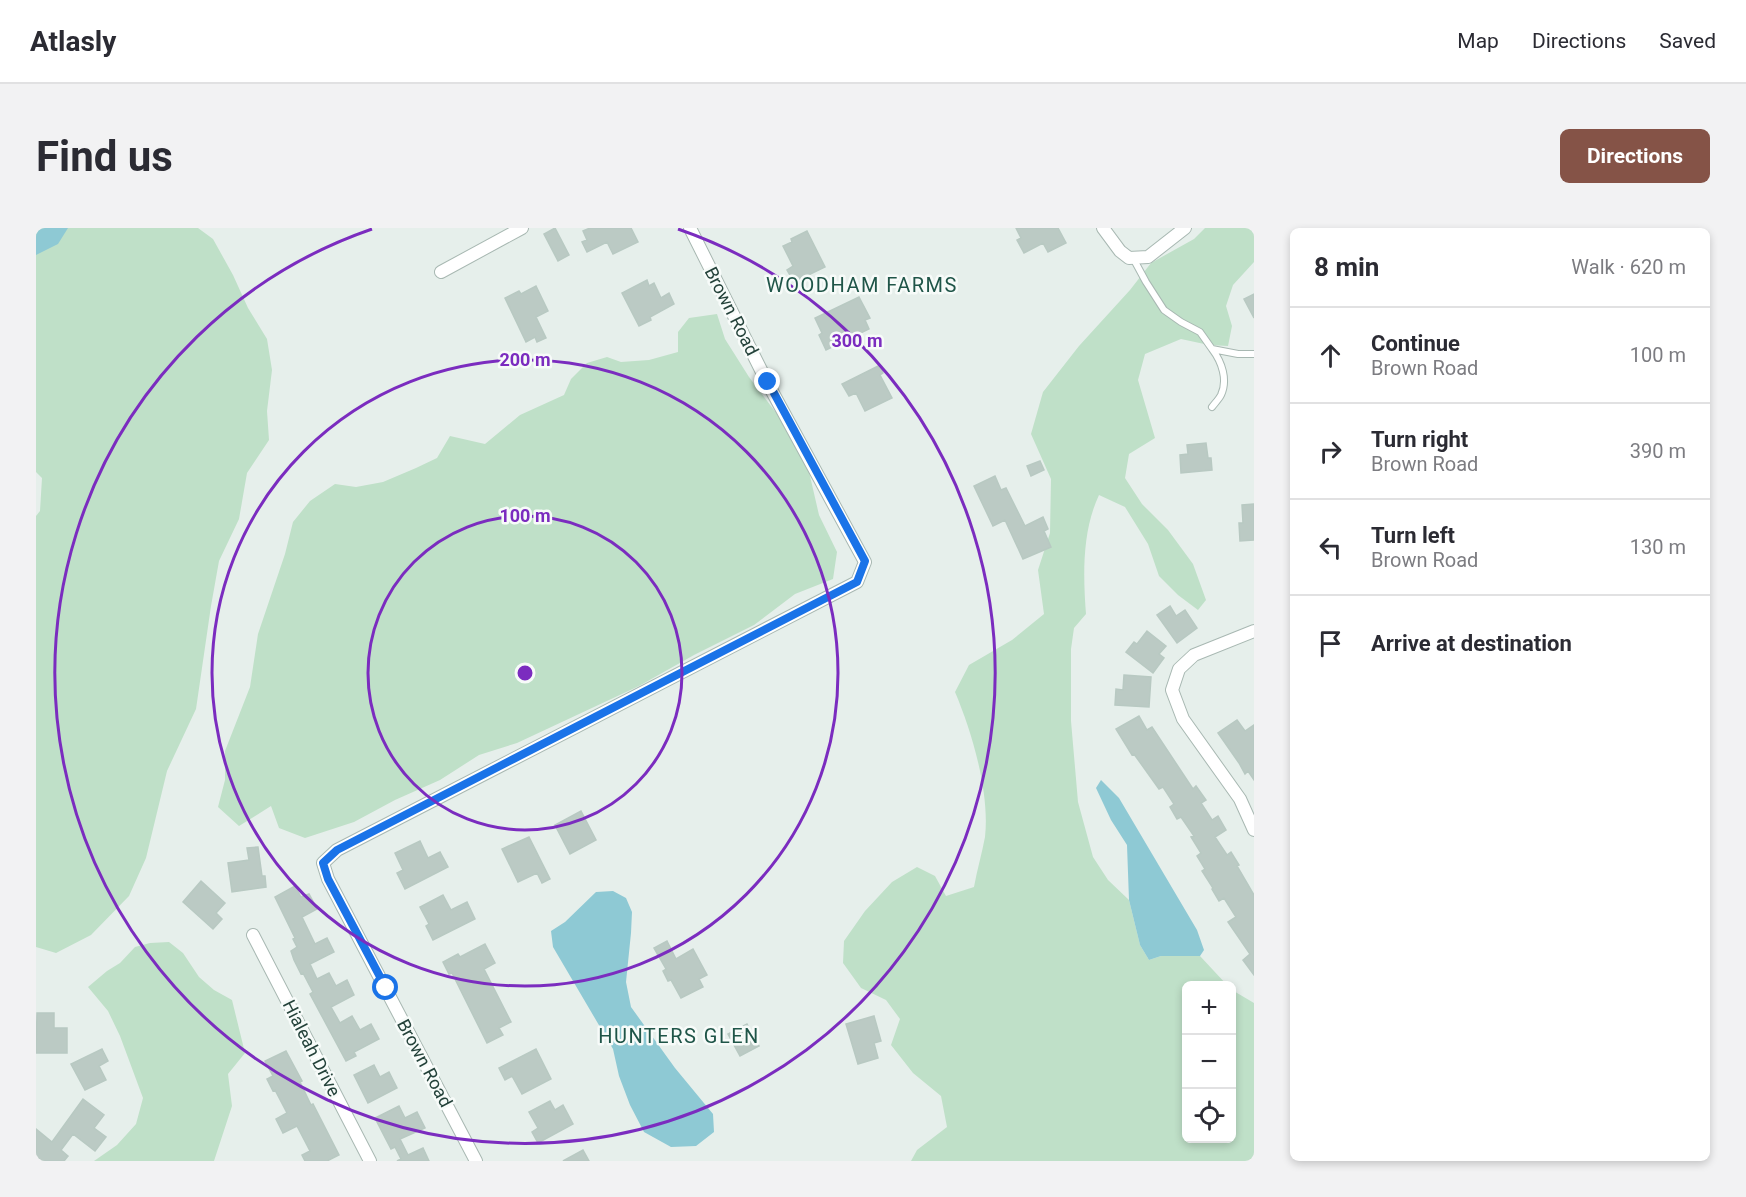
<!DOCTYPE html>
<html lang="en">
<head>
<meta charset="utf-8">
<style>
	body { margin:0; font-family:Roboto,sans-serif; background:#f2f2f3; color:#2b2b33 }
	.controls { position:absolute; right:18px; bottom:18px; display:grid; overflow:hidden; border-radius:9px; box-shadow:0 3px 9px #0003 }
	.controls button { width:54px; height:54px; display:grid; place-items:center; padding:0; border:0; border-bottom:2px solid #e1e1e2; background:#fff; color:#2b2b33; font:30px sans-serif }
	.stop { position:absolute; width:18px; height:18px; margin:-14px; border:4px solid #1a73e8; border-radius:50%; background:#fff }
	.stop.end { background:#1a73e8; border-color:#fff; box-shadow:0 2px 6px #0008 }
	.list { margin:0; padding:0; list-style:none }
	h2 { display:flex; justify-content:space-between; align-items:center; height:78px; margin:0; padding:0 24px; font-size:26px }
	h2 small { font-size:20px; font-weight:400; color:#7c7c81 }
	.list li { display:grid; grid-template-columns:39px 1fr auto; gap:18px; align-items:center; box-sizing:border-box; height:96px; padding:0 24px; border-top:2px solid #e1e1e2 }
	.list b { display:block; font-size:22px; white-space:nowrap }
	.list p { margin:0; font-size:20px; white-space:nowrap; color:#7c7c81 }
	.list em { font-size:20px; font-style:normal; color:#7c7c81 }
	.icon { flex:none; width:33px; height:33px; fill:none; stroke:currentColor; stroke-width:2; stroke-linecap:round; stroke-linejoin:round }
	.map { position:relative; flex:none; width:1218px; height:933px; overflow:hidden; border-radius:9px }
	header { display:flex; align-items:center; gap:36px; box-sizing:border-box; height:84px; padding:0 30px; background:#fff; border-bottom:2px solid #e1e1e2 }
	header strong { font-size:28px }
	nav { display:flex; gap:33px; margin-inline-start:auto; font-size:21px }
	.intro { display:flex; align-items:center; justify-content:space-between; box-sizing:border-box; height:144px; padding:0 36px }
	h1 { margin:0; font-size:42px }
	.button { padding:15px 27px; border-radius:9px; background:#855347; color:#fff; font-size:21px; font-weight:700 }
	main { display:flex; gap:36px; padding:0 36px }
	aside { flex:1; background:#fff; border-radius:9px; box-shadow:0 3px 9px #0003 }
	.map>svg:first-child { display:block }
</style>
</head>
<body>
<header>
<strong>Atlasly</strong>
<nav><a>Map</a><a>Directions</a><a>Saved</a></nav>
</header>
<div class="intro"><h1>Find us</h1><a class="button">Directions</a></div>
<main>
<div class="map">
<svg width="1218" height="933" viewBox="0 0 1218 933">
	<rect width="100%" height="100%" fill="#e6efeb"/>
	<path fill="#bfe0c8" d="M 0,0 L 162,0 L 177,11 L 197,47 L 212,80 L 231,111 L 236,142 L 231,183 L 233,212 L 211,245 L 203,291 L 183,333 L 175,378 L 160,481 L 131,543 L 110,630 L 93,668 L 55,707 L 20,725 L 0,719 L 0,288 L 4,283 L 6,250 L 0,244 Z
		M 1169,0 L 1218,0 L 1218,34 L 1197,57 L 1190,78 L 1196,98 L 1192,118 L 1173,117 L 1145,111 L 1109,126 L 1102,152 L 1119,210 L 1093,226 L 1089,250 L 1106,276 L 1132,302 L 1157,336 L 1170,372 L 1162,382 L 1142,367 L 1123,348 L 1112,316 L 1089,279 L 1063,267 C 1046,303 1047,347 1050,386 L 1038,400 L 1035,421 L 1035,493 L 1042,574 L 1057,629 L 1072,652 L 1093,672 L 1104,717 L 1113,732 L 1125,728 L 1164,728 L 1191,757 L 1150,758 L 1150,910 L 1196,910 L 1196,762 L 1218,775 L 1218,933 L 875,933 L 881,922 L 911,899 L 905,868 L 877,845 L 855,817 L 864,791 L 850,772 L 825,760 L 807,735 L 808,713 L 829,683 L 856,654 L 881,639 L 899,648 L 910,668 L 938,659 C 941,642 946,625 949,609 C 954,565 936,504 919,464 L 933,437 L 976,412 L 1008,386 L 1002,342 L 1014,305 L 1015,251 L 995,206 L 1007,164 L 1043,118 L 1094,62 L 1115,35 L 1158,11 Z
		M 681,86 L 689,111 L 713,149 L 741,186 L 771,235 L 783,287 L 801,324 L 797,351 L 759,366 L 718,397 L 658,427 L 603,458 L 481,515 L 443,527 L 404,552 L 359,572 L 318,594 L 269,610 L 243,600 L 235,578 L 203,598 L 182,579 L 189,552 L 189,523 L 214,459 L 222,406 L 249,326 L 257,294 L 274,273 L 299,256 L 320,259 L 347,254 L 380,240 L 401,230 L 414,208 L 449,216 L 484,187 L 528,167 L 535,151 L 551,135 L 571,129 L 585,134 L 613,132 L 642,124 L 642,104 L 653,90 Z
		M 133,714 L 147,725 L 163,749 L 178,762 L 196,772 L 209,825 L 192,846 L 196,878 L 178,933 L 58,933 L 81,917 L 100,896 L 107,870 L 84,808 L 72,783 L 52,759 L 71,743 L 84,735 L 99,719 L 114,715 Z"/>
	<path fill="#8ec9d4" d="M 0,0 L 32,0 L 22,16 L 0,27 Z
		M 1065,552 L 1083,570 L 1161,702 L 1168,722 L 1164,728 L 1125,728 L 1113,732 L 1104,717 L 1093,672 L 1091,617 L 1075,592 L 1060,560 Z
		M 577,663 L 590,670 L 596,684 L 595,705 L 590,754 L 595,779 L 639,840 L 677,886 L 678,904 L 660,918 L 635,919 L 608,904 L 594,877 L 583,848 L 577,821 L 517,719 L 515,703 L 529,694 L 560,664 Z"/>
	<path fill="#bbcac4" stroke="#b8c9c2" stroke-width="1.5" d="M 519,0 L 533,27 L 522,33 L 508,6 Z
		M 554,0 L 595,0 L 602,14 L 577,26 L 571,14 L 551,24 L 546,14 L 551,12 L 547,3 Z
		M 980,0 L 1022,0 L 1030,15 L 1012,24 L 1007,15 L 988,25 L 981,12 L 985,10 Z
		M 771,3 L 789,39 L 758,54 L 751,42 L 757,38 L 747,18 L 756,14 L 755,11 Z
		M 611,52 L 613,58 L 618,55 L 625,70 L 633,65 L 638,76 L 614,89 L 615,92 L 603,98 L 586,65 Z
		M 500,58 L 512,83 L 500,89 L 510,110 L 501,114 L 499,109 L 490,114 L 469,70 L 483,63 L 485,66 Z
		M 1218,66 L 1218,90 L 1208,71 Z
		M 823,69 L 834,90 L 829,92 L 833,101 L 790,122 L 783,107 L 786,105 L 779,90 Z
		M 844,137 L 847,145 L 844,147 L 856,170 L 829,183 L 820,165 L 813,168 L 806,156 Z
		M 1170,215 L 1172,230 L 1175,230 L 1176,242 L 1145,245 L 1144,227 L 1152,226 L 1151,217 Z
		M 1004,233 L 1008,242 L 995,248 L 991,238 Z
		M 959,248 L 965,262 L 970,260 L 989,298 L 1007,289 L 1012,301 L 1008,303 L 1015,319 L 987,331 L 969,292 L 957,298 L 938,258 Z
		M 1218,276 L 1218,312 L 1204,313 L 1203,295 L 1207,295 L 1206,277 Z
		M 1134,378 L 1140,388 L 1149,382 L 1161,400 L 1141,415 L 1121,387 Z
		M 1111,403 L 1130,418 L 1123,426 L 1128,430 L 1117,445 L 1090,424 L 1098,414 L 1101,416 Z
		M 1088,447 L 1115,449 L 1113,479 L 1079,477 L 1080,461 L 1087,462 Z
		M 1103,488 L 1111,502 L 1116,499 L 1157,561 L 1160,558 L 1170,572 L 1165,575 L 1176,592 L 1182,588 L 1190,602 L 1179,609 L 1191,627 L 1195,624 L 1203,637 L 1201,638 L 1218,667 L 1218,747 L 1207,732 L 1214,726 L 1192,694 L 1200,689 L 1188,670 L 1183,673 L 1176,661 L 1177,660 L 1166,643 L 1169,641 L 1161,628 L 1165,625 L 1155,609 L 1158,608 L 1145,589 L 1141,591 L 1134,579 L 1138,576 L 1127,559 L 1123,561 L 1098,526 L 1096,527 L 1080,501 Z
		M 1201,492 L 1209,503 L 1218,497 L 1218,552 L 1212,543 L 1209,546 L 1203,535 L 1182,505 Z
		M 545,583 L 560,612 L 534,626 L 519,597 Z
		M 493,609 L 514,651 L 506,655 L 501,645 L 482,654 L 466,621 Z
		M 384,613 L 392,630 L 404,624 L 412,639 L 369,661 L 361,645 L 367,642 L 359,625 Z
		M 222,619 L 226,648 L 229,648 L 230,659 L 196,664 L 192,635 L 213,632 L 211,620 Z
		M 165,653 L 189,675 L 180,685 L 186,691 L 177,701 L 147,674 Z
		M 259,658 L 265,669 L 273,666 L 281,681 L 266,689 L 279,716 L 291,710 L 298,724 L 274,736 L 281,751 L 293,745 L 300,758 L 311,752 L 318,767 L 295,779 L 304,795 L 316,788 L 324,802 L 335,796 L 343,811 L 318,824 L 320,828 L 310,833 L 274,766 L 277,764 L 267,745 L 265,746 L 258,732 L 255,723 L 261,719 L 257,711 L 259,710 L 239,669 Z
		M 407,667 L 415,682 L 431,674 L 439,691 L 397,712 L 390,698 L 393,696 L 384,679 Z
		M 631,713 L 640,731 L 657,721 L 671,747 L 663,751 L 667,759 L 645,770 L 635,752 L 632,753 L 627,743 L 630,741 L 618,720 Z
		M 449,716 L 459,735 L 448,741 L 475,794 L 463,800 L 467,807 L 451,815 L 416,745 L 413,746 L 407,734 L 422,726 L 424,729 Z
		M 1,785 L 18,785 L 18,800 L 31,800 L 31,825 L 0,825 Z
		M 838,788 L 845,813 L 838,815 L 842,830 L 822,836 L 810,796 Z
		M 711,796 L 723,818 L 704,828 L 692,806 Z
		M 66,821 L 72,833 L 63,838 L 70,852 L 49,862 L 35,836 Z
		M 500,821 L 515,851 L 486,866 L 476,848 L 469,852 L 463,840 Z
		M 250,823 L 266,853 L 264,854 L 275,877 L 277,876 L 303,927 L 291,933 L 269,933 L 266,927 L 274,923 L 261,898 L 247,905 L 240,891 L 251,885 L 239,862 L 237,863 L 231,851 L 237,848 L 229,833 Z
		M 338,837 L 344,849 L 353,844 L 361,860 L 332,875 L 318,847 Z
		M 47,871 L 68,887 L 58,900 L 70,909 L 59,923 L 37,906 L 25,922 L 32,928 L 28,933 L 0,933 L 0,901 L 16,914 Z
		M 514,873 L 519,882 L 527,877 L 537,896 L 502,915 L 496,904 L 502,900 L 493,884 Z
		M 363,878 L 369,890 L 381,884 L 389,900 L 364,911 L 372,927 L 387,920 L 393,933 L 361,933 L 365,931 L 359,919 L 355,921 L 339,890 Z
		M 547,922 L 553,933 L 527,933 Z"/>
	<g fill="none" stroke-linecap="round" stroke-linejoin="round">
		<g stroke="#a8b8b2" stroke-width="8">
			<path id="service" d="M 1097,30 L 1110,54 L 1128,82 L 1145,94 L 1164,104 L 1176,121 L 1202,126 L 1218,126
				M 1176,179 C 1179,175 1183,171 1185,167 C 1192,152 1186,134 1176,121"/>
		</g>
		<g stroke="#a8b8b2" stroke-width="14">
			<path id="minor" d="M 1067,0 L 1084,23 L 1093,30 L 1112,29 L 1149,0
				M 405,44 L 486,0
				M 1218,403 L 1158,427 L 1143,441 L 1136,462 L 1147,491 L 1204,571 L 1218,602
				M 217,707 L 334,933
				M 440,933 L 292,651 L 287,635 L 301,622 L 821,354 L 829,334 L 731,154 L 654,0"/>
		</g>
		<use href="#service" stroke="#fff" stroke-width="6"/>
		<use href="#minor" stroke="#fff" stroke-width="12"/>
	</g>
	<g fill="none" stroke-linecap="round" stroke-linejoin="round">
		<path stroke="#1a73e8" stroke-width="8" d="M 350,760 L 292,651 L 287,635 L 301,622 L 821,354 L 829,333 L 732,154"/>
	</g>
	<g fill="none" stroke="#7b2cbf" stroke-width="3">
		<circle cx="489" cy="445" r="157"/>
		<circle cx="489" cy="445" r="313"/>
		<path d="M642 1A470 470 0 1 1 336 1"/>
	</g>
	<g text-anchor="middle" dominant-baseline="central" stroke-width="5" stroke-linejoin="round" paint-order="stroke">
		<g font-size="18" fill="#24423a" stroke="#f7fbf9">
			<text transform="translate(696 83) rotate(63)">Brown Road</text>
			<text transform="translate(276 820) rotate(63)">Hialeah Drive</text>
			<text transform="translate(389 835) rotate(62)">Brown Road</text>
		</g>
		<g font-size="20" letter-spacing="1.5" fill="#1f5548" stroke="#f7fbf9">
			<text x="826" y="57">WOODHAM FARMS</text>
			<text x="643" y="808">HUNTERS GLEN</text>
		</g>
	</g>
	<circle cx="489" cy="445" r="9" fill="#7b2cbf" stroke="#f7fbf9" stroke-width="3"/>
	<g font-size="18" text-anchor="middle" font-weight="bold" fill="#7b2cbf" stroke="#f7fbf9" stroke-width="5" stroke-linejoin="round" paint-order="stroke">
		<text x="821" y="119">300 m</text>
		<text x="489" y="138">200 m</text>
		<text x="489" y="294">100 m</text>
	</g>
</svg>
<div class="controls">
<button>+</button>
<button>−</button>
<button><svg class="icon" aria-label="locate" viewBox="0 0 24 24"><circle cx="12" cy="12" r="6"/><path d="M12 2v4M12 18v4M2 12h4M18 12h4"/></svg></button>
</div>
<div class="stop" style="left:350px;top:760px"></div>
<div class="stop end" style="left:732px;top:154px"></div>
</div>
<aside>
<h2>8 min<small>Walk · 620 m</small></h2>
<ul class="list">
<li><svg class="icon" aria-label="ahead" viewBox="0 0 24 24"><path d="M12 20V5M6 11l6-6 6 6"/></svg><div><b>Continue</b><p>Brown Road</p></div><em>100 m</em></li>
<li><svg class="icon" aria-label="right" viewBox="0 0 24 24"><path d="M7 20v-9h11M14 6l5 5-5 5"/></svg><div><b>Turn right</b><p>Brown Road</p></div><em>390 m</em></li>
<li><svg class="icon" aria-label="left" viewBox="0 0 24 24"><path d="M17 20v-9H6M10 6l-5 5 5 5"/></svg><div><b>Turn left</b><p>Brown Road</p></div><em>130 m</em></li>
<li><svg class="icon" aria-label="arrive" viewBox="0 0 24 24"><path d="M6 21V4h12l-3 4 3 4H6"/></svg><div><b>Arrive at destination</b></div></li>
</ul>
</aside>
</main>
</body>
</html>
